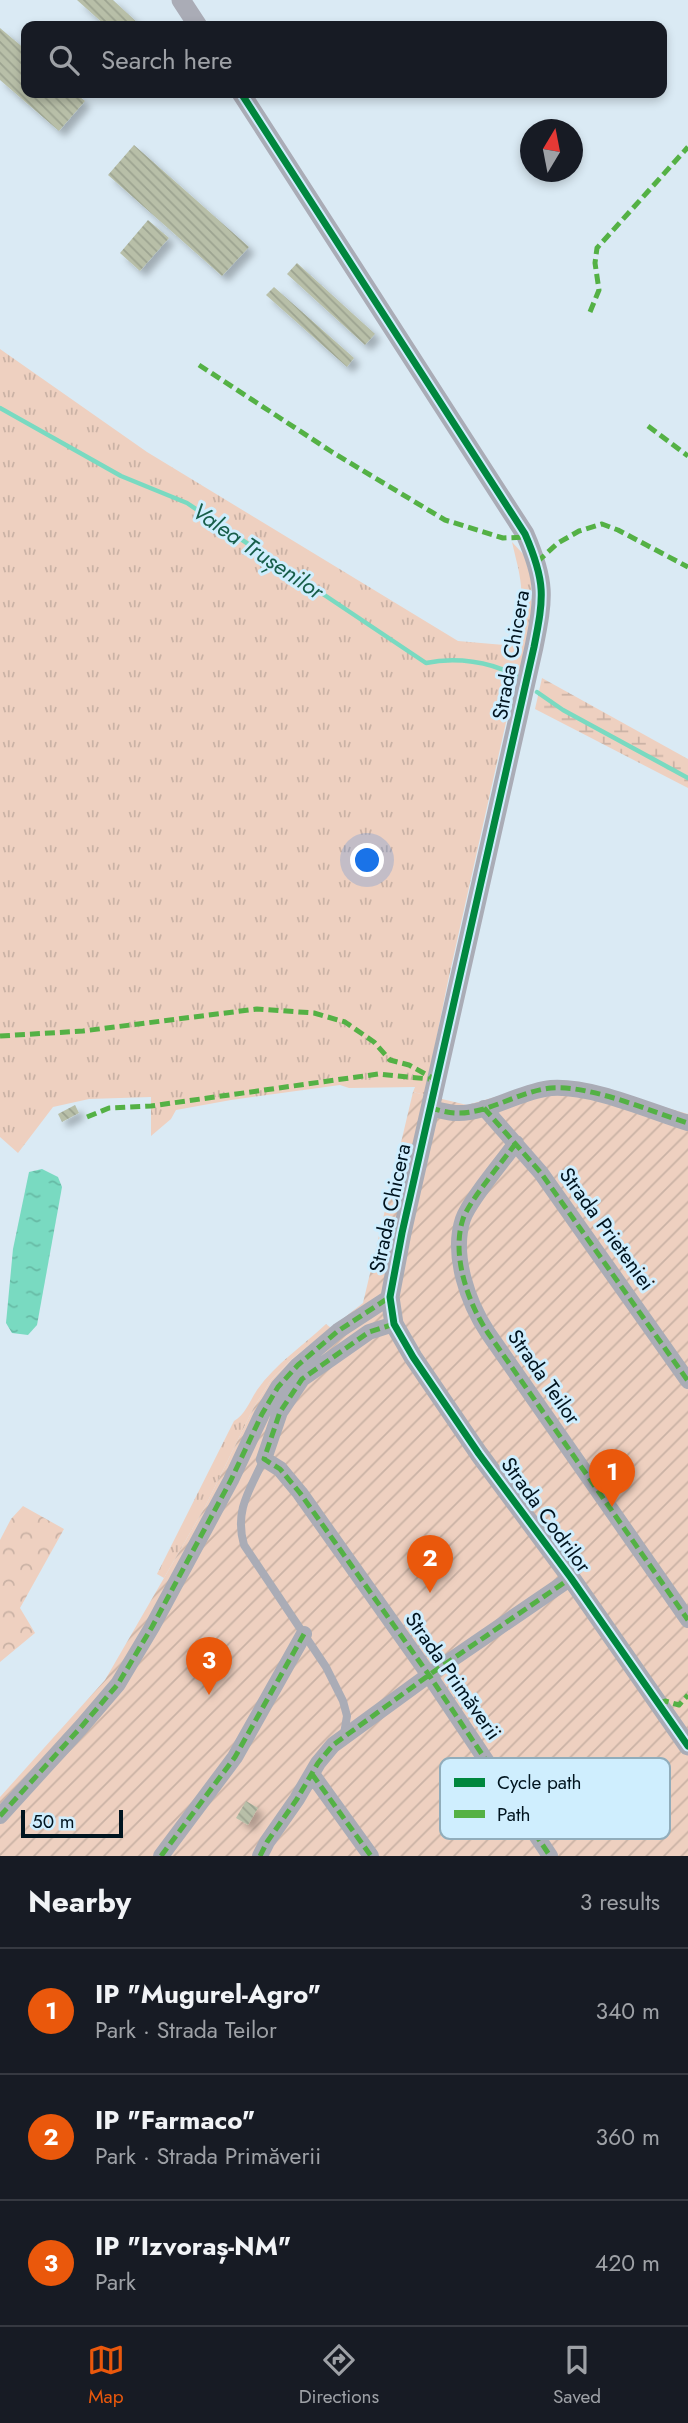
<!DOCTYPE html>
<html lang="en">
<head>
<meta charset="utf-8">
<style>
	body { margin:0; font-family:Jost,sans-serif; background:#20242c; color:#f1f3f6 }
	.compass { position:absolute; left:520px; top:119px; width:63px; height:63px; border-radius:50%; background:#171b24; box-shadow:0 4px 10px #0003; rotate:10deg }
	.scale { position:absolute; left:21px; bottom:18px; width:102px; box-sizing:border-box; padding-left:7px; border:4px solid #00141f; border-top:0; font-size:19px; line-height:24px; white-space:nowrap; color:#00141f; -webkit-text-stroke:5px #cfeefe; paint-order:stroke }
	.you { position:absolute; left:368px; top:861px; width:24px; height:24px; margin:-18px; border:5px solid #fff; border-radius:50%; background:#1a73e8; box-shadow:0 0 0 10px #1a73e833 }
	.badge { display:grid; place-items:center; width:46px; height:46px; border-radius:50%; background:#ea580c; color:#fff; font-size:23px; font-weight:700 }
	.pin { position:absolute; translate:-50% -58px; filter:drop-shadow(0 2px 4px #0008) }
	.pin::after { content:''; position:absolute; top:37px; width:24px; height:21px; background:inherit; clip-path:polygon(0 0,100% 0,50% 100%) }
	.list { margin:0; padding:0; list-style:none }
	h2 { display:flex; justify-content:space-between; align-items:center; height:91px; margin:0; padding:0 28px; font-size:30px }
	h2 small { font-size:23px; font-weight:400; color:#9ea1a6 }
	.list li { display:grid; grid-template-columns:46px 1fr auto; gap:21px; align-items:center; box-sizing:border-box; height:126px; padding:0 28px; border-top:2px solid #363941 }
	.list b { display:block; font-size:26px; white-space:nowrap }
	.list p { margin:0; font-size:23px; white-space:nowrap; color:#9ea1a6 }
	.list em { font-size:23px; font-style:normal; color:#9ea1a6 }
	.icon { flex:none; width:38px; height:38px; fill:none; stroke:currentColor; stroke-width:2; stroke-linecap:round; stroke-linejoin:round }
	.map { position:relative; flex:none; width:688px; height:1856px; overflow:hidden }
	.search { position:absolute; background:#171b24; box-shadow:0 4px 10px #0003; left:21px; right:21px; top:21px; height:77px; display:flex; align-items:center; gap:18px; box-sizing:border-box; padding:0 24px; border-radius:14px; color:#9ea1a6; font-size:26px }
	.sheet { height:469px; background:#171b24 }
	nav { display:flex; justify-content:space-around; align-items:center; box-sizing:border-box; height:98px; border-top:2px solid #363941; background:#171b24; font-size:19px; color:#9ea1a6 }
	nav a { display:grid; justify-items:center; gap:4px }
	nav .on { color:#ea580c }
	.map>svg:first-child { display:block }
</style>
</head>
<body>
<div class="map">
<svg width="688" height="1856" viewBox="0 0 688 1856">
	<defs>
		<pattern id="grass-tufts" width="24" height="20" patternUnits="userSpaceOnUse" patternTransform="scale(1.75)"><rect width="24" height="20" fill="#eed0c0"/><path d="M3 7l-1-3M5 7V3M7 7l1-3M15 17l-1-3M17 17v-4M19 17l1-3" fill="none" stroke="#cab2a5"/></pattern>
		<pattern id="forest-crowns" width="20" height="18" patternUnits="userSpaceOnUse" patternTransform="scale(1.75)"><rect width="20" height="18" fill="#eed0c0"/><path d="M2 6a3 3 0 1 1 6 0M12 15a3 3 0 1 1 6 0" fill="none" stroke="#cab2a5"/></pattern>
		<pattern id="wetland-marsh" width="20" height="14" patternUnits="userSpaceOnUse" patternTransform="scale(1.75)"><rect width="20" height="14" fill="#eed0c0"/><path d="M1 5h8M5 5V1M11 12h8M15 12V8" fill="none" stroke="#cab2a5"/></pattern>
		<pattern id="garden-furrows" width="10" height="10" patternUnits="userSpaceOnUse" patternTransform="scale(1.75)"><rect width="10" height="10" fill="#eed0c0"/><path d="M-1 1l2-2M0 10L10 0M9 11l2-2" fill="none" stroke="#cab2a5"/></pattern>
		<pattern id="water-ripples" width="26" height="14" patternUnits="userSpaceOnUse" patternTransform="scale(1.75)"><rect width="26" height="14" fill="#79dac1"/><path d="M2 4q2-2 4 0t4 0M15 11q2-2 4 0t4 0" fill="none" stroke="#67baa5"/></pattern>
		<pattern id="building-back-hatch" width="6" height="6" patternUnits="userSpaceOnUse" patternTransform="scale(1.75)"><rect width="6" height="6" fill="#b8bfa8"/><path d="M-1 5l2 2M0 0l6 6M5-1l2 2" fill="none" stroke="#9ca390"/></pattern>
		<filter id="shadow"><feDropShadow dx="6" dy="6" stdDeviation="3.5" flood-color="#0004"/></filter>
	</defs>
	<rect width="100%" height="100%" fill="#daeaf4"/>
	<path fill="url(#grass-tufts)" d="M 0,349 L 147,452 L 458,641 L 504,645 C 515,631 522,604 521,586 C 520,572 515,556 512,542 L 524,555 L 531,578 L 532,625 L 513,691 L 448,981 L 425,1095 L 413,1092 L 415,1087 L 349,1088 L 340,1085 L 231,1100 L 176,1110 L 171,1119 L 151,1136 L 151,1097 L 89,1099 L 53,1107 L 18,1153 L 0,1137 Z
		M 326,1324 L 331,1328 L 292,1359 L 271,1380 L 254,1407 L 205,1507 L 164,1578 L 157,1574 L 234,1421 C 245,1415 250,1401 257,1390 C 276,1363 303,1346 326,1324 Z"/>
	<path fill="url(#forest-crowns)" d="M 23,1506 L 64,1529 L 20,1608 L 35,1633 L 0,1662 L 0,1540 L 11,1519 Z"/>
	<path fill="url(#wetland-marsh)" d="M 542,678 L 688,759 L 688,788 L 535,709 Z"/>
	<path fill="url(#garden-furrows)" d="M 554,1080 L 580,1082 L 688,1114 L 688,1856 L 0,1856 L 0,1797 L 105,1680 L 205,1507 L 254,1407 L 271,1380 L 292,1359 L 363,1303 L 413,1092 L 467,1105 Z"/>
	<path fill="url(#water-ripples)" d="M 42,1169 L 58,1177 L 62,1187 L 37,1325 L 28,1335 L 12,1333 L 6,1323 L 13,1249 L 29,1172 Z"/>
	<g fill="none" stroke-linecap="round" stroke-linejoin="round">
		<path stroke="#79dac1" stroke-width="4.5" d="M 0,408 L 121,476 L 187,503 L 426,663 C 454,657 492,661 517,677
			M 537,692 L 563,710 L 688,778"/>
	</g>
	<path fill="url(#building-back-hatch)" filter="url(#shadow)" d="M 77,0 L 113,0 L 141,26 L 106,26 Z
		M 0,28 L 26,50 L 26,93 L 75,93 L 85,101 L 59,131 L 0,80 Z
		M 134,145 L 249,247 L 222,276 L 108,175 Z
		M 148,220 L 169,238 L 140,271 L 120,253 Z
		M 297,263 L 375,334 L 365,345 L 287,274 Z
		M 274,287 L 354,358 L 347,367 L 266,295 Z
		M 75,1105 L 79,1113 L 62,1122 L 58,1114 Z
		M 246,1801 L 258,1808 L 248,1825 L 236,1818 Z"/>
	<g fill="none" stroke-linecap="round" stroke-linejoin="round">
		<path stroke="#aaacb6" stroke-width="8" d="M 264,1459 C 250,1490 234,1510 244,1545 L 326,1667 L 343,1701 L 347,1716 L 344,1734"/>
		<path stroke="#aaacb6" stroke-width="16" d="M 430,1108 C 439,1110 448,1113 457,1113 C 487,1114 520,1091 551,1088 C 591,1085 649,1111 688,1123
			M 484,1108 L 541,1173 L 688,1381
			M 516,1143 C 503,1161 469,1201 463,1219 C 451,1255 468,1303 488,1333 L 688,1620
			M 394,1324 L 369,1332 L 302,1379 L 280,1412 L 264,1459 L 280,1469 L 300,1493 L 429,1675 L 550,1856
			M 312,1774 L 371,1856
			M 0,1816 L 82,1726 L 118,1684 L 152,1627 L 231,1480 L 262,1414 L 278,1387 L 298,1365 L 338,1331 L 390,1297
			M 161,1856 L 235,1757 L 304,1634
			M 260,1856 L 267,1842 L 297,1799 L 318,1763 L 333,1745 L 429,1675 L 571,1578"/>
		<path stroke="#aaacb6" stroke-width="19" d="M 181,0 L 198,26
			M 241,93 L 525,534 C 546,582 544,597 534,647 L 402,1233 L 390,1297 L 394,1324 L 413,1357 L 479,1454 L 571,1578 L 688,1746"/>
		<path stroke="#54b145" stroke-width="5" stroke-dasharray="10 5" stroke-linecap="butt" d="M 590,312 L 599,290 L 595,263 L 597,248 L 688,147
			M 199,365 L 332,452 L 445,520 L 503,538 L 526,537
			M 648,426 L 688,456
			M 537,562 L 558,543 L 579,531 L 602,524 L 618,530 L 688,567
			M 0,1036 L 83,1031 L 257,1009 L 314,1013 L 345,1022 L 374,1042 L 390,1060 L 409,1065 L 436,1080
			M 430,1108 C 439,1110 448,1113 457,1113 C 487,1114 520,1091 551,1088 C 591,1085 649,1111 688,1123
			M 484,1108 L 541,1173 L 688,1381
			M 87,1117 L 109,1108 L 151,1106 L 378,1074 L 429,1079
			M 516,1143 C 503,1161 469,1201 463,1219 C 451,1255 468,1303 488,1333 L 688,1620
			M 394,1324 L 369,1332 L 302,1379 L 280,1412 L 264,1459 L 280,1469 L 300,1493 L 429,1675 L 550,1856
			M 659,1703 L 665,1701 L 679,1705 L 688,1695
			M 312,1774 L 371,1856
			M 0,1816 L 82,1726 L 118,1684 L 152,1627 L 231,1480 L 262,1414 L 278,1387 L 298,1365 L 338,1331 L 390,1297
			M 161,1856 L 235,1757 L 304,1634
			M 260,1856 L 267,1842 L 297,1799 L 318,1763 L 333,1745 L 429,1675 L 571,1578"/>
		<g stroke="#cfeefe" stroke-width="11">
			<path id="cycleway" d="M 241,93 L 525,534 C 546,582 544,597 534,647 L 402,1233 L 390,1297 L 394,1324 L 413,1357 L 479,1454 L 571,1578 L 688,1746"/>
		</g>
		<use href="#cycleway" stroke="#00873e" stroke-width="7"/>
	</g>
	<g text-anchor="middle" dominant-baseline="central" stroke-width="6" stroke-linejoin="round" paint-order="stroke">
		<g font-size="21" fill="#00141f" stroke="#cfeefe">
			<text transform="translate(511 655) rotate(-80)">Strada Chicera</text>
			<text transform="translate(390 1208) rotate(-78)">Strada Chicera</text>
			<text transform="translate(607 1229) rotate(54)">Strada Prieteniei</text>
			<text transform="translate(544 1377) rotate(55)">Strada Teilor</text>
			<text transform="translate(546 1515) rotate(54)">Strada Codrilor</text>
			<text transform="translate(453 1676) rotate(55)">Strada Primăverii</text>
		</g>
		<g font-size="23" font-style="italic" fill="#175e4a" stroke="#cfeefe">
			<text transform="translate(258 551) rotate(34)">Valea Trușenilor</text>
		</g>
	</g>
	<rect x="440" y="1758" width="230" height="81" rx="10" fill="#cfeefe" stroke="#91adbb" stroke-width="2"/>
	<rect x="454" y="1778" width="31" height="9" fill="#00873e"/>
	<rect x="454" y="1810" width="31" height="8" fill="#54b145"/>
	<g font-size="19" fill="#00141f">
		<text x="497" y="1789">Cycle path</text>
		<text x="497" y="1821">Path</text>
	</g>
</svg>
<svg class="compass" viewBox="-18 -18 36 36"><path d="M0-13l5 13h-10z" fill="#e53935"/><path d="M0 13l5-13h-10z" fill="#9ea1a6"/></svg>
<div class="scale">50 m</div>
<div class="you"></div>
<div class="pin badge" style="left:612px;top:1507px">1</div>
<div class="pin badge" style="left:430px;top:1593px">2</div>
<div class="pin badge" style="left:209px;top:1695px">3</div>
<div class="search"><svg class="icon" aria-label="search" viewBox="0 0 24 24"><circle cx="10" cy="10" r="6"/><path d="M15 15l6 6"/></svg>Search here</div>
</div>
<section class="sheet">
<h2>Nearby<small>3 results</small></h2>
<ul class="list">
<li><span class="badge">1</span><div><b>IP &quot;Mugurel-Agro&quot;</b><p>Park · Strada Teilor</p></div><em>340 m</em></li>
<li><span class="badge">2</span><div><b>IP &quot;Farmaco&quot;</b><p>Park · Strada Primăverii</p></div><em>360 m</em></li>
<li><span class="badge">3</span><div><b>IP &quot;Izvoraș-NM&quot;</b><p>Park</p></div><em>420 m</em></li>
</ul>
</section>
<nav>
<a class="on"><svg class="icon" aria-label="map" viewBox="0 0 24 24"><path d="M3 6l6-2 6 2 6-2v14l-6 2-6-2-6 2zM9 4v14M15 6v14"/></svg>Map</a>
<a><svg class="icon" aria-label="directions" viewBox="0 0 24 24"><path d="M12 3l9 9-9 9-9-9zM9 14v-3h6M13 9l2 2-2 2"/></svg>Directions</a>
<a><svg class="icon" aria-label="saved" viewBox="0 0 24 24"><path d="M7 4h10v16l-5-4-5 4z"/></svg>Saved</a>
</nav>
</body>
</html>
